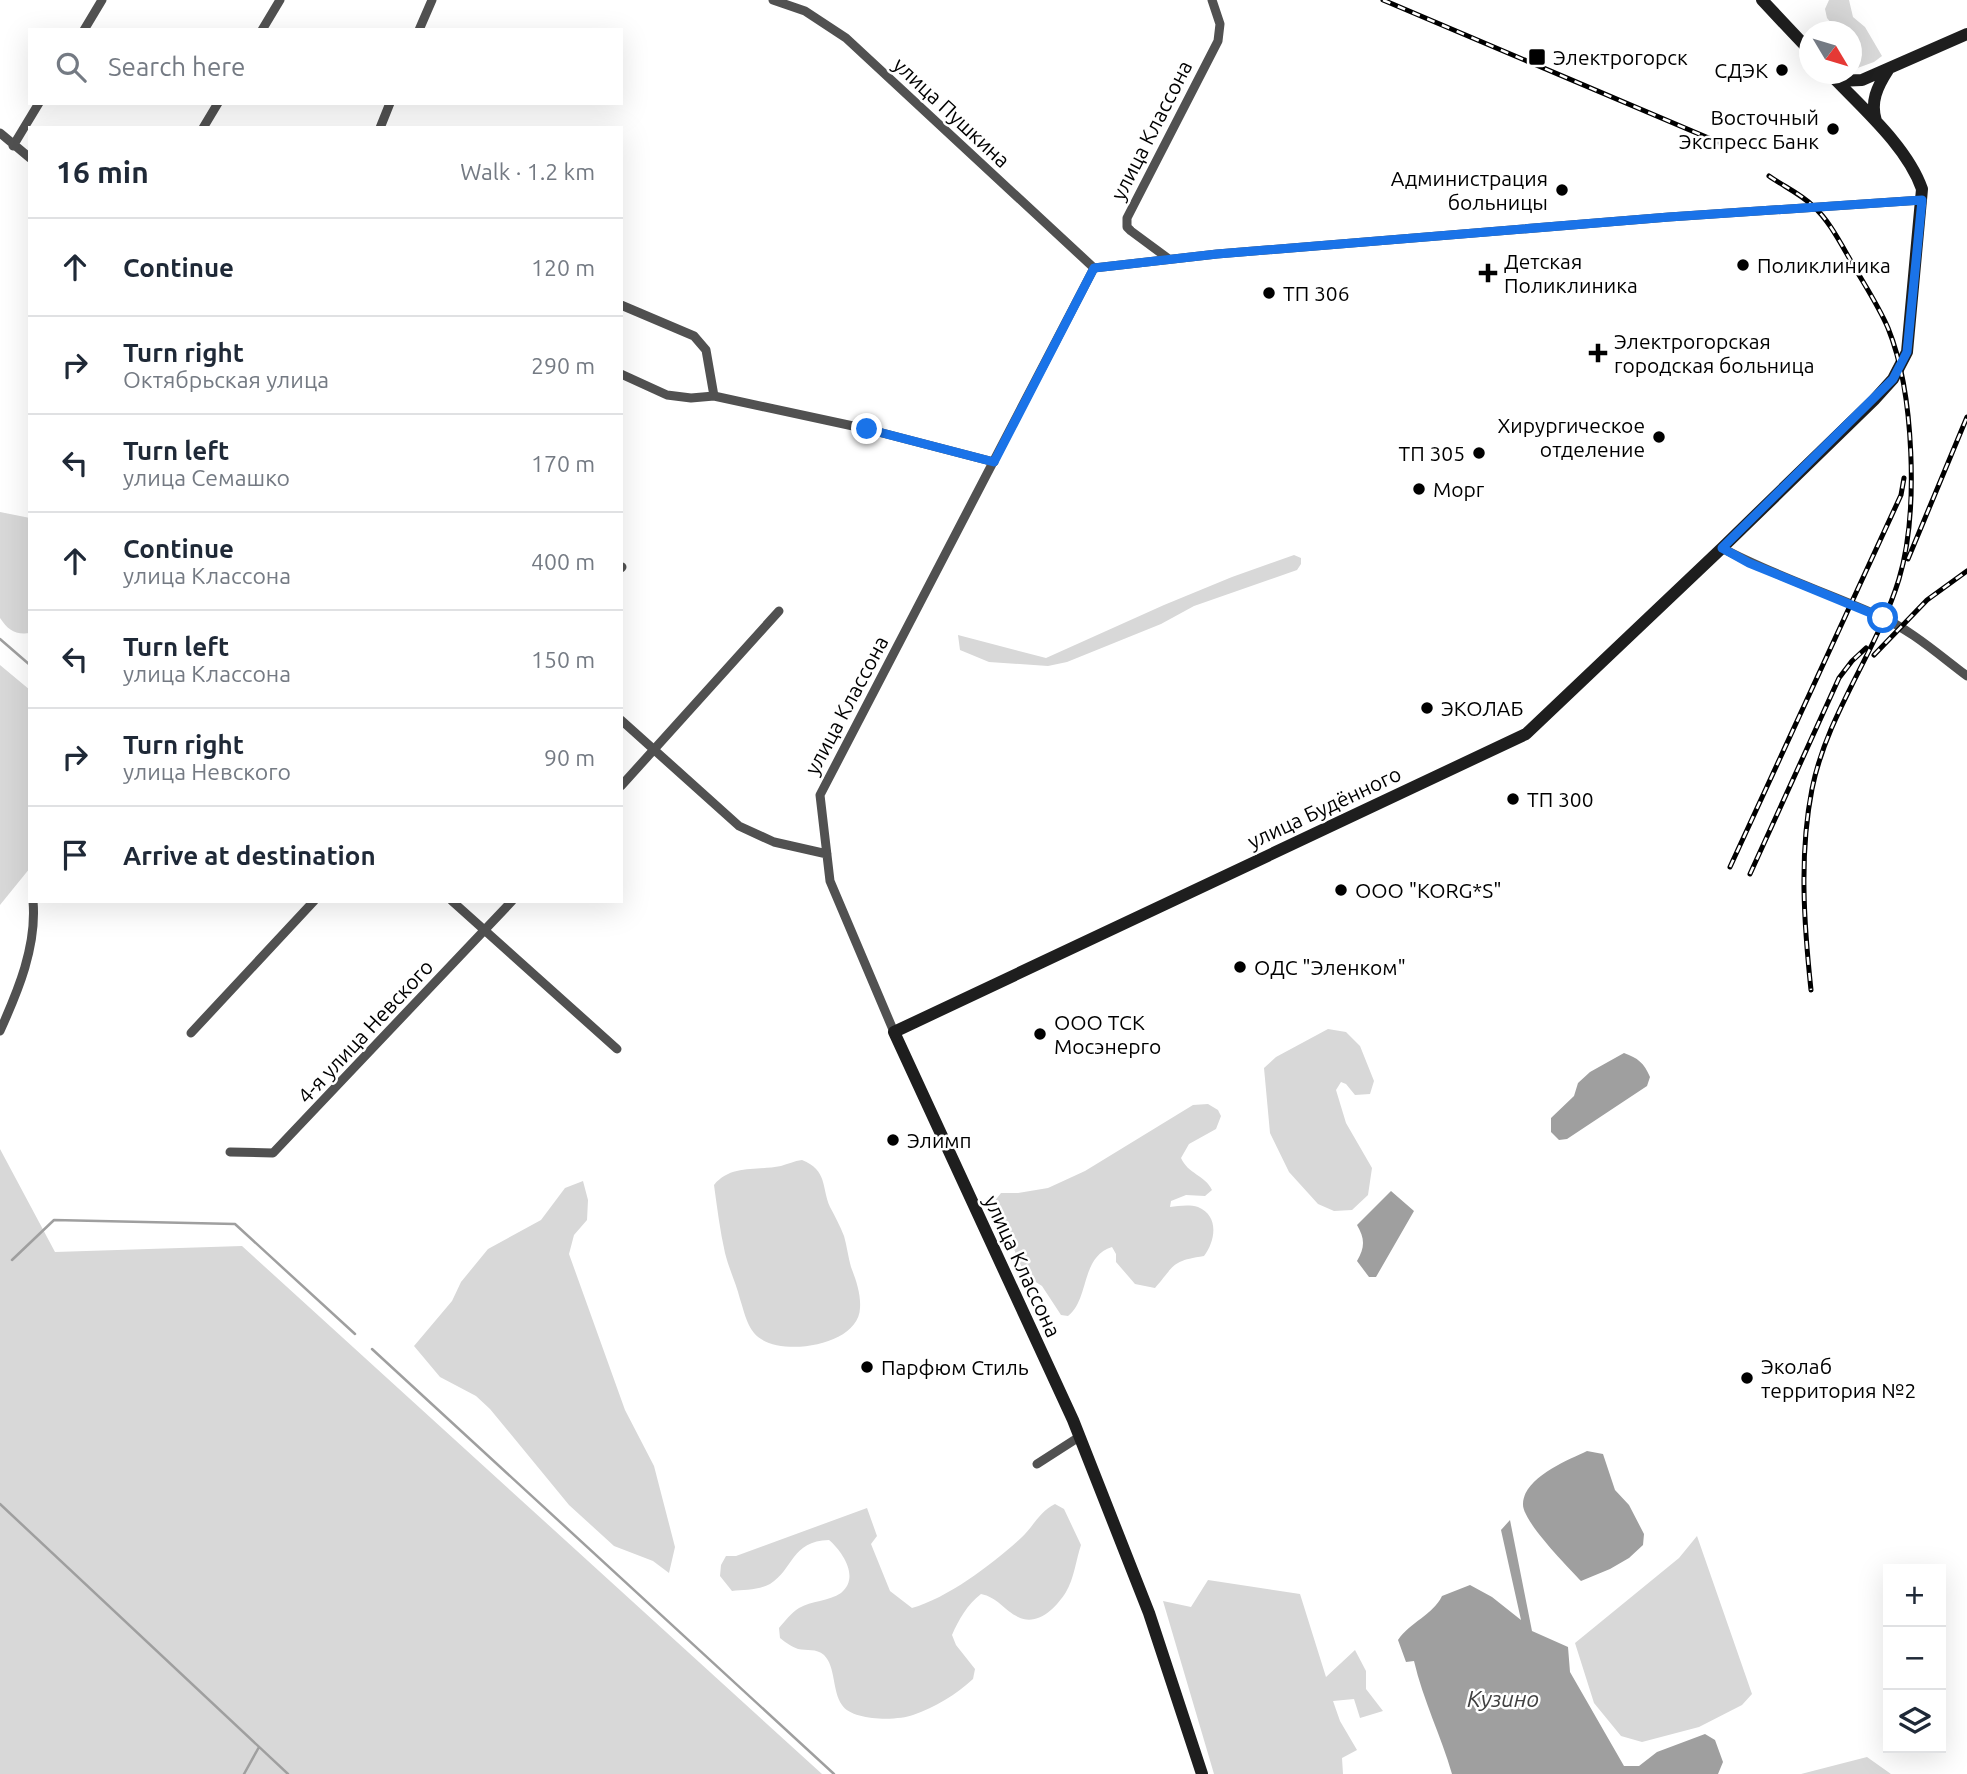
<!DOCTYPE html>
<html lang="en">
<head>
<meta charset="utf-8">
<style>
	body { margin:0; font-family:Ubuntu,sans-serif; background:#f2f2f3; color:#1f2937 }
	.controls { position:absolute; right:21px; bottom:21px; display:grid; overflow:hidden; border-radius:0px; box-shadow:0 7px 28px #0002 }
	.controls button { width:63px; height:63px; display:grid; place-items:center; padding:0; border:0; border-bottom:2px solid #e0e1e3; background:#fff; color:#1f2937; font:35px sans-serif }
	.compass { position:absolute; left:1799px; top:21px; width:63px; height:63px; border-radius:50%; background:#fff; box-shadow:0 7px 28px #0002; rotate:128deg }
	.stop { position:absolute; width:21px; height:21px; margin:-16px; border:5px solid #1a73e8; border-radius:50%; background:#fff }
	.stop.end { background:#1a73e8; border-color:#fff; box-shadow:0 2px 7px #0008 }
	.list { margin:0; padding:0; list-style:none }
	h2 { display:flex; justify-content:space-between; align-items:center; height:91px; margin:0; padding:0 28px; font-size:30px }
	h2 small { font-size:23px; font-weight:400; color:#747a83 }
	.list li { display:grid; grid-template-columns:46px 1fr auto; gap:21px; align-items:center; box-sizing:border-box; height:98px; padding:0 28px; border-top:2px solid #e0e1e3 }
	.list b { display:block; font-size:26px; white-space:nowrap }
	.list p { margin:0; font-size:23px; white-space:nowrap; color:#747a83 }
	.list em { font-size:23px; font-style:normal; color:#747a83 }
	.icon { flex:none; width:38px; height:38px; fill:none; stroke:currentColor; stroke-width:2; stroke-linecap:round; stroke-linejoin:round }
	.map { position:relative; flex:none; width:1967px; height:1774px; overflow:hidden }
	.search { position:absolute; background:#fff; box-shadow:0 7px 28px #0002; left:28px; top:28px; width:595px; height:77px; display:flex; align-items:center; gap:18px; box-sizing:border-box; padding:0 24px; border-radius:0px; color:#747a83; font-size:26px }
	.panel { position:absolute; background:#fff; box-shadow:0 7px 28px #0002; left:28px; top:126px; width:595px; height:777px; border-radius:0px }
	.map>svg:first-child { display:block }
</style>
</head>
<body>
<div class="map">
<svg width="1967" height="1774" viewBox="0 0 1967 1774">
	<rect width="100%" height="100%" fill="#fff"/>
	<path fill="#d8d8d8" d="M 1829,0 L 1849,0 L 1853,17 L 1865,27 L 1882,56 L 1874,62 L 1852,70 L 1852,32 L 1838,31 L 1827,18 L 1825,9 Z
		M 0,512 L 30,518 L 30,633 C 15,635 8,630 0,618 Z
		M 1294,555 L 1301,558 L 1301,564 L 1297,570 L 1194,606 L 1161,624 L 1067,662 L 1048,666 L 989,662 L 960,650 L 958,635 L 1046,658 L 1164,605 L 1232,577 Z
		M 0,665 L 30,690 L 30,868 L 0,905 Z
		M 1328,1029 L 1346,1032 L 1360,1046 L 1374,1081 L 1370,1094 L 1355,1095 L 1346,1084 L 1341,1082 L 1336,1090 L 1346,1123 L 1372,1168 L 1368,1195 L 1352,1210 L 1334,1211 L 1318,1204 L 1289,1172 L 1270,1133 L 1264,1068 L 1276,1057 Z
		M 1208,1104 L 1218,1110 L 1221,1116 L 1216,1129 L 1189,1144 L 1181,1158 C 1188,1174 1205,1175 1212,1190 L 1205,1196 L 1186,1195 L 1171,1201 L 1170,1207 C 1178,1206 1189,1204 1198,1207 C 1220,1216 1215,1242 1204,1256 C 1171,1261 1175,1265 1155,1288 L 1135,1284 L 1116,1262 L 1116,1254 L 1112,1247 C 1080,1257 1090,1299 1068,1316 L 1061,1315 L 1042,1286 L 1025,1275 L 994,1202 L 1001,1193 L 1018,1193 L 1048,1188 L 1085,1171 L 1193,1105 Z
		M 0,1149 L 55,1252 L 242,1246 L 822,1774 L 0,1774 Z
		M 802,1160 C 828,1171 821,1186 830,1207 C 835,1216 840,1226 844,1236 C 847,1246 848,1257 851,1267 C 856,1280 861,1294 860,1308 C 859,1347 775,1359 754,1333 C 746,1323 744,1311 740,1299 C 736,1283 729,1269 725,1253 C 720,1231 717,1207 714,1185 C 731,1164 757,1171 781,1166 C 788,1164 794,1161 802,1160 Z
		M 583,1181 L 588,1200 L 587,1220 L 574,1235 L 569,1254 L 625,1410 L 654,1466 L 675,1547 L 669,1573 L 653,1561 L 614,1546 L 569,1505 L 490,1409 L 476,1396 L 440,1377 L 414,1346 L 452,1301 L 461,1282 L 488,1249 L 541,1220 L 565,1188 Z
		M 1055,1504 L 1064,1509 L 1081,1545 C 1076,1560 1074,1579 1066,1592 C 1056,1608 1037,1627 1018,1617 C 1004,1610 997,1597 981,1594 C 967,1605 959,1619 952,1635 L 956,1645 L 975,1669 L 973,1679 C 957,1694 934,1708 913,1715 C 897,1721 852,1721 842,1705 C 832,1691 836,1667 824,1655 C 816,1648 807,1651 798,1649 C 792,1647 785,1642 780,1638 L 779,1628 C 785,1621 791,1613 799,1608 C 811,1601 829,1601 841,1593 C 860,1578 843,1552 829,1540 C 791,1541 794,1569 770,1584 C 759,1590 744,1590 732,1591 L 720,1576 L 721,1565 L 726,1556 L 736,1556 L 867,1508 L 877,1536 L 871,1544 L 890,1591 L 912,1608 C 948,1598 994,1563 1021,1538 C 1033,1527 1040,1511 1055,1504 Z
		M 1697,1536 L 1752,1694 L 1742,1705 L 1699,1727 L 1642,1742 L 1621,1736 L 1594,1703 L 1575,1643 L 1679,1558 Z
		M 1208,1580 L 1300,1594 L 1326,1677 L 1355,1650 L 1366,1671 L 1366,1689 L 1383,1711 L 1360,1718 L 1354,1699 L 1333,1701 L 1340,1721 L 1357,1750 L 1342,1758 L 1343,1774 L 1214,1774 L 1163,1601 L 1191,1607 Z
		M 1867,1757 L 1891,1774 L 1801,1774 Z"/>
	<path fill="#9f9f9f" d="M 1624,1053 C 1638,1058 1644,1063 1650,1077 L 1647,1086 L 1567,1139 L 1559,1140 L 1551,1132 L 1551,1118 L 1574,1096 L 1578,1083 L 1590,1072 Z
		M 1391,1191 L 1414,1211 L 1376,1277 L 1369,1277 L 1357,1261 C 1365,1247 1365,1239 1357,1225 Z
		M 1587,1451 L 1603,1454 L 1615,1490 L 1629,1505 L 1644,1534 L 1643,1545 L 1629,1558 L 1610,1569 L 1581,1581 C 1568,1567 1522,1521 1523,1504 C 1523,1478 1568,1460 1587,1451 Z
		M 1510,1520 L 1532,1631 L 1568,1647 L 1570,1672 L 1624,1766 L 1639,1766 L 1657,1752 L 1705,1734 L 1715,1740 L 1723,1762 L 1718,1774 L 1452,1774 C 1441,1736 1423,1700 1414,1661 L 1406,1662 L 1398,1640 C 1410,1622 1433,1615 1442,1596 L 1470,1585 L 1492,1597 L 1521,1620 L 1501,1530 Z"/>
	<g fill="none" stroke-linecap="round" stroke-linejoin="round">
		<path stroke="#9f9f9f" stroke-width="2.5" d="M 0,639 L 30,665
			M 12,1260 L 54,1220 L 235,1224 L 355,1334
			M 372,1349 L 834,1774
			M 0,1504 L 288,1774
			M 244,1774 L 259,1747"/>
		<path stroke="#515151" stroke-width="9" d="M 773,0 L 805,11 L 846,38 L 1094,268
			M 84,30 L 102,0
			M 262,30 L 280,0
			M 419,30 L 432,0
			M 203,128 L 218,103
			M 380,128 L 390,103
			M 0,133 L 30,158
			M 13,146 L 39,103
			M 1169,259 L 1131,231 L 1127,227 L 1127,218 L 1218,41 L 1220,24 L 1212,0
			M 1094,268 L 1217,254 L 1669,217 L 1922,200
			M 621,305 L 694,336 L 706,350 L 714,396
			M 621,374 L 667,395 L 691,398 L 714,396 L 867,429 L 994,462
			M 1722,548 C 1772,575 1826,592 1877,615 C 1910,629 1939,655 1967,676
			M 621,568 L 622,567
			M 621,720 L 739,826 L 774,842 L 827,854
			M 621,786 L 779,611
			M 452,901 L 617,1049
			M 0,1031 C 18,991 37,946 33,901
			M 894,1032 L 830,881 L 820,795 L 1094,268
			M 191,1033 L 314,901
			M 230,1152 L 273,1153 L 512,901
			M 1037,1464 L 1079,1437"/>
		<path stroke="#1e1e1e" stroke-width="12" d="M 1762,0 L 1810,51
			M 1837,81 L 1862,80 L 1967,34
			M 1876,121 C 1870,102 1877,87 1888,70
			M 1202,1774 L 1149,1613 L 1073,1420 L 894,1032 L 1526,734 L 1722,548 L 1874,400 L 1893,379 L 1907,352 L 1922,189 C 1907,146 1861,107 1830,74"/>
		<g stroke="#000" stroke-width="5">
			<path id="rail" d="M 1383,0 L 1718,142
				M 1769,176 C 1783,186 1801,194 1813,206 C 1829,220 1841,244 1852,263 C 1864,284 1878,305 1888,328 C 1914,392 1919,512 1899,579 C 1877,651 1827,714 1812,789 C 1799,855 1804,924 1811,990
				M 1908,559 L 1967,417
				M 1874,655 L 1927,600 L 1967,571
				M 1730,867 L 1901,495 L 1904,478
				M 1750,874 L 1839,678 L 1852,661 L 1866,648"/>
		</g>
		<use href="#rail" stroke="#fff" stroke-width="2.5" stroke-dasharray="8" stroke-linecap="butt"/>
	</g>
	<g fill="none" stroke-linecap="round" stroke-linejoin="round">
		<path stroke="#1a73e8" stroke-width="9" d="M 867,429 L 994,462 L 1094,268 L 1217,254 L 1669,217 L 1922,200 L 1907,352 L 1893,379 L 1722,548 L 1749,563 L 1883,618"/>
	</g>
	<g fill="#000" stroke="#fff" stroke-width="2.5">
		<rect x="1528" y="48" width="18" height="18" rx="3.5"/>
		<circle cx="1782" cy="70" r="7"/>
		<circle cx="1833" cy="129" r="7"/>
		<circle cx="1562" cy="190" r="7"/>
		<circle cx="1743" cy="265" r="7"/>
		<path d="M1484.5 262.5h7v7h7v7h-7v7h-7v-7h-7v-7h7z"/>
		<circle cx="1269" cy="293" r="7"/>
		<path d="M1594.5 342.5h7v7h7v7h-7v7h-7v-7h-7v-7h7z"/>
		<circle cx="1659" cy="437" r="7"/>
		<circle cx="1479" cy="453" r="7"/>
		<circle cx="1419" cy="489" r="7"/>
		<circle cx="1427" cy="708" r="7"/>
		<circle cx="1513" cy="799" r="7"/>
		<circle cx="1341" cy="890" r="7"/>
		<circle cx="1240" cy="967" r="7"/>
		<circle cx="1040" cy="1034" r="7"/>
		<circle cx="893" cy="1140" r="7"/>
		<circle cx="867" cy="1367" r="7"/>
		<circle cx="1747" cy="1378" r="7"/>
	</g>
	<g text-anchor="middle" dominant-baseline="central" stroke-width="5" stroke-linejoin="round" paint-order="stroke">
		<g font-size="21" fill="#000" stroke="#fff" text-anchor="start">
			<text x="1553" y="57">Электрогорск</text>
			<text x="1768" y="70" text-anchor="end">СДЭК</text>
			<text x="1819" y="117" text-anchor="end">Восточный<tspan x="1819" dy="24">Экспресс Банк</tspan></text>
			<text x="1548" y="178" text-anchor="end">Администрация<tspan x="1548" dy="24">больницы</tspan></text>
			<text x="1504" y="261">Детская<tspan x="1504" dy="24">Поликлиника</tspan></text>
			<text x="1757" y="265">Поликлиника</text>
			<text x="1283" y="293">ТП 306</text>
			<text x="1614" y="341">Электрогорская<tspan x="1614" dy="24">городская больница</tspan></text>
			<text x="1645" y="425" text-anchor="end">Хирургическое<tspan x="1645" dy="24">отделение</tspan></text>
			<text x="1465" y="453" text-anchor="end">ТП 305</text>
			<text x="1433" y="489">Морг</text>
			<text x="1441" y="708">ЭКОЛАБ</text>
			<text x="1527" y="799">ТП 300</text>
			<text x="1355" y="890">ООО "KORG*S"</text>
			<text x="1254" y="967">ОДС "Эленком"</text>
			<text x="1054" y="1022">ООО ТСК<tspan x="1054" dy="24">Мосэнерго</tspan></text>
			<text x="907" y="1140">Элимп</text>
			<text x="1761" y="1366">Эколаб<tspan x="1761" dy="24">территория №2</tspan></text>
			<text x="881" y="1367">Парфюм Стиль</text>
		</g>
		<g font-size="21" fill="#000" stroke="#fff">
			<text transform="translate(952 112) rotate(43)">улица Пушкина</text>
			<text transform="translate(1151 130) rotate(-63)">улица Классона</text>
			<text transform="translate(846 705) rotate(-62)">улица Классона</text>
			<text transform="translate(1324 807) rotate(-25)">улица Будённого</text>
			<text transform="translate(365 1031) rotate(-47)">4-я улица Невского</text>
			<text transform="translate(1023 1266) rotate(65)">улица Классона</text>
		</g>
		<g font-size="23" font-style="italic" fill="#404040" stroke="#fff">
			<text x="1503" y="1698">Кузино</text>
		</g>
	</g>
</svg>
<div class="controls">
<button>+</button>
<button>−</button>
<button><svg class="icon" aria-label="layers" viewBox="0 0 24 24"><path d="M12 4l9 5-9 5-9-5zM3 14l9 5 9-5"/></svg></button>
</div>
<svg class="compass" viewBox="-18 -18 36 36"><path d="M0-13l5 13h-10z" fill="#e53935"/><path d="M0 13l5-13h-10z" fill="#747a83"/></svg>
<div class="stop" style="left:1883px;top:618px"></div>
<div class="stop end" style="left:867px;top:429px"></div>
<div class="search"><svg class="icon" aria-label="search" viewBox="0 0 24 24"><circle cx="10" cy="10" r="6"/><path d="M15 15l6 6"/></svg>Search here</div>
<section class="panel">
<h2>16 min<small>Walk · 1.2 km</small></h2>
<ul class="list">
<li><svg class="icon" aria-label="ahead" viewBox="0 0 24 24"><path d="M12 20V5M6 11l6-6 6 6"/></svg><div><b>Continue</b></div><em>120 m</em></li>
<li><svg class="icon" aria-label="right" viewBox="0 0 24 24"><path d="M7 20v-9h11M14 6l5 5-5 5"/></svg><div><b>Turn right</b><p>Октябрьская улица</p></div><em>290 m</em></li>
<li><svg class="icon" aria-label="left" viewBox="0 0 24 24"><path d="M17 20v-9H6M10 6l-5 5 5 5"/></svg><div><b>Turn left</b><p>улица Семашко</p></div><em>170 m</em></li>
<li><svg class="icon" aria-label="ahead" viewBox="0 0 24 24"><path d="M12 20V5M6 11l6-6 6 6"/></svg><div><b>Continue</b><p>улица Классона</p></div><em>400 m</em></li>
<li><svg class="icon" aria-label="left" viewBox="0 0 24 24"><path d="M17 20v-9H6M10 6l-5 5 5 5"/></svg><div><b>Turn left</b><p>улица Классона</p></div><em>150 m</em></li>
<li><svg class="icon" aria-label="right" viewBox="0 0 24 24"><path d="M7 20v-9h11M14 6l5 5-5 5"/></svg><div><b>Turn right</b><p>улица Невского</p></div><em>90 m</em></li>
<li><svg class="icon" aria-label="arrive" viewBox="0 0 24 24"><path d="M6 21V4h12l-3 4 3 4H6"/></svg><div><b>Arrive at destination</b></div></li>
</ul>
</section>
</div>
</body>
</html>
